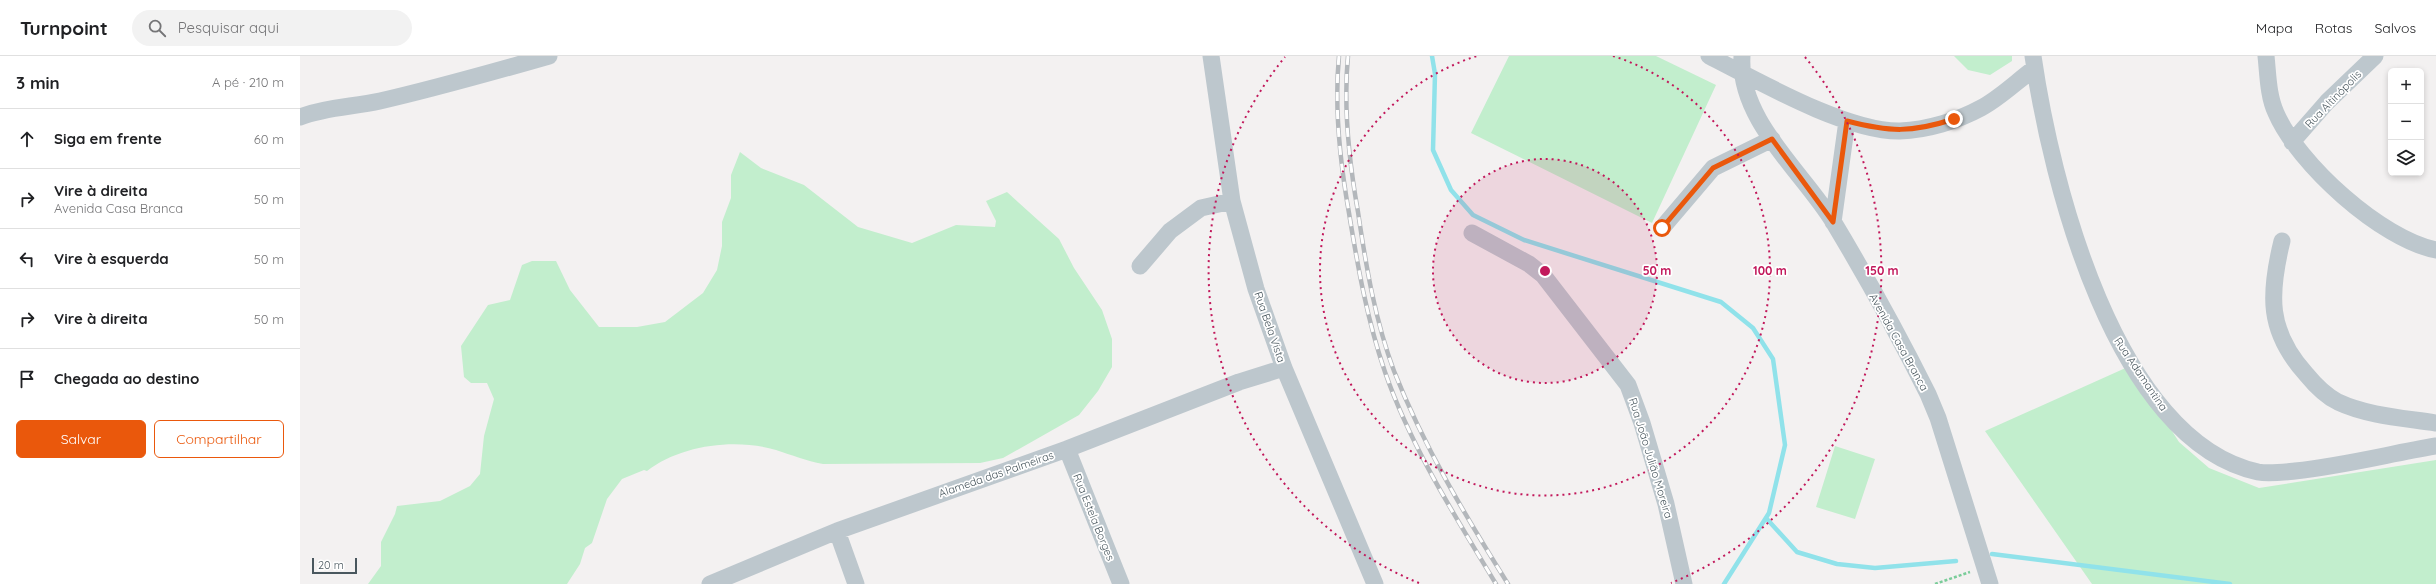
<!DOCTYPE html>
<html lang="pt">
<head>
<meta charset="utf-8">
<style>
	body { margin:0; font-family:Quicksand,sans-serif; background:#f2f2f2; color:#202124 }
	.controls { position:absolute; right:12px; top:12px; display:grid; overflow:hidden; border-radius:6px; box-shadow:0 2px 6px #0003 }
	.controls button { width:36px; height:36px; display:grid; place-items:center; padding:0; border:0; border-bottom:1px solid #e0e0e0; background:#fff; color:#202124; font:20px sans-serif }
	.scale { position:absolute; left:12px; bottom:10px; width:45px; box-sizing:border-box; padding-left:4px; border:2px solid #49575e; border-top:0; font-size:11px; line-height:14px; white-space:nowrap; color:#49575e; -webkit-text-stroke:3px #fff; paint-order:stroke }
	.stop { position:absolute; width:12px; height:12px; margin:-9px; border:3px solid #ea580c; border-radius:50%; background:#fff }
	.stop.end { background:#ea580c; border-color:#fff; box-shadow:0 1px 4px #0008 }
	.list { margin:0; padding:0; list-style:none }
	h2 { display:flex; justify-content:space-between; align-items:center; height:52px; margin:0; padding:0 16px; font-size:17px }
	h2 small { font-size:13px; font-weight:400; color:#757577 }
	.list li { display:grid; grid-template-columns:26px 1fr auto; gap:12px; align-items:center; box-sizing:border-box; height:60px; padding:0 16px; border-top:1px solid #e0e0e0 }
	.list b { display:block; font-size:15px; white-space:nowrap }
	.list p { margin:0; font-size:13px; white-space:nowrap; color:#757577 }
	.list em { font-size:13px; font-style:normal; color:#757577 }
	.actions { display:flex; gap:8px; padding:12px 16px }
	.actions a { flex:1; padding:9px 0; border:1px solid #ea580c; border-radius:6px; text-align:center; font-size:14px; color:#ea580c }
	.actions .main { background:#ea580c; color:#fff }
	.icon { flex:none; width:22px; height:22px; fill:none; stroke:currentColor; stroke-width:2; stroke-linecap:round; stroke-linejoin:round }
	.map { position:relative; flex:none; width:2136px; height:528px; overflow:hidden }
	header { display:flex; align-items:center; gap:24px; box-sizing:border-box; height:56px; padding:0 20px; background:#fff; border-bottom:1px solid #e0e0e0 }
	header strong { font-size:19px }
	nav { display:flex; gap:22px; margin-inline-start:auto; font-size:14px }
	.search { width:280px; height:36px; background:#f2f2f2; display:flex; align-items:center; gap:10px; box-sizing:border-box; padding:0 14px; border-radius:22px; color:#757577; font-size:15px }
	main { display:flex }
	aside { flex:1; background:#fff }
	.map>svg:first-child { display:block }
</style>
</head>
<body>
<header>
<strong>Turnpoint</strong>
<div class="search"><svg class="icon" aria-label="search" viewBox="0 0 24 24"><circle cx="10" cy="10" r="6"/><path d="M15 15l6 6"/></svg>Pesquisar aqui</div>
<nav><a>Mapa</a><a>Rotas</a><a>Salvos</a></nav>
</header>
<main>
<aside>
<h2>3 min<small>A pé · 210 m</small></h2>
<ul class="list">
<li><svg class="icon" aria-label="ahead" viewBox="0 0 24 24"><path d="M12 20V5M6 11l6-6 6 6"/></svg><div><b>Siga em frente</b></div><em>60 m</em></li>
<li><svg class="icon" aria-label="right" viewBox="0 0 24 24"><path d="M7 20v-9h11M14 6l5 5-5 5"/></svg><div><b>Vire à direita</b><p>Avenida Casa Branca</p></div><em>50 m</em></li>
<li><svg class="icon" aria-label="left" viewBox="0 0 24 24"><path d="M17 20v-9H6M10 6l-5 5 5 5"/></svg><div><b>Vire à esquerda</b></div><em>50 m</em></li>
<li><svg class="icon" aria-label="right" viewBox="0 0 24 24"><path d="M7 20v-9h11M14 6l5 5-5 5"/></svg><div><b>Vire à direita</b></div><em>50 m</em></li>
<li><svg class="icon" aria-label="arrive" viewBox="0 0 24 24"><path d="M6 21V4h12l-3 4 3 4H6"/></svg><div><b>Chegada ao destino</b></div></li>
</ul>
<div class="actions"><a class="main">Salvar</a><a>Compartilhar</a></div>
</aside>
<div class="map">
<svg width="2136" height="528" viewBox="0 0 2136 528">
	<rect width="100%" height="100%" fill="#f3f1f1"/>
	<path fill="#c2eecd" d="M 1209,0 L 1356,0 L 1416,29 L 1352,167 L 1171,77 Z
		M 1654,0 L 1712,0 L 1712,5 L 1690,19 L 1668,14 Z
		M 440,96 L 461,112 L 504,129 L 558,171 L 612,187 L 656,169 L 695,171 L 696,165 L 686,145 L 707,136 L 759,183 L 774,212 L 802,254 L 812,283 L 812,311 L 798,335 L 779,359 L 703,402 L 680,407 L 523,408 C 506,405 492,399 476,394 C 435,382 381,389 347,415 L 344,414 L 322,423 L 307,443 L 292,487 L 285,492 L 280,508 L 267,528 L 68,528 L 81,510 L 81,486 L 95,458 L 97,450 L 140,445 L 170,430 L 180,418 L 184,380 L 194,343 L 187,327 L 171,327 L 164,321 L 161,290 L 188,249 L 210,244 L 222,209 L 232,205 L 256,205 L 270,234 L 299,271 L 337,271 L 365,266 L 403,237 L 417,214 L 422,190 L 422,166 L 431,142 L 431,119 Z
		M 1830,310 L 1879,386 L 1909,412 L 1959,432 L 2136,404 L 2136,528 L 1792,528 L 1685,375 Z
		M 1535,390 L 1575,403 L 1555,463 L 1516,451 Z"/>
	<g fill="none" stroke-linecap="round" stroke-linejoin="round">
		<path stroke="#90e2ea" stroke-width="4.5" d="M 1132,0 L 1135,18 L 1133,94 L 1151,134 L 1173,159 L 1224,184 L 1421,246 L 1453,272 L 1473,303 L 1485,389 L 1469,457 L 1424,528
			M 1466,462 L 1497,496 L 1537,508 L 1575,512 L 1656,505
			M 1692,498 L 1930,528"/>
		<path stroke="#7acc99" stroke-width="2.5" stroke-dasharray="3 2" stroke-linecap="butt" d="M 1635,528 L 1670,516"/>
		<path stroke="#bdc7cd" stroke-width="17" d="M 911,0 L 932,145 L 956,233 L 984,312 L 1075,528
			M 1409,0 C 1458,25 1547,76 1600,75 C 1627,74 1657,65 1681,52 C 1700,42 1717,25 1735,12
			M 1442,0 C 1438,64 1503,116 1534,167 C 1567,222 1599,280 1628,338 L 1638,362 L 1690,528
			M 1733,0 C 1751,125 1815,385 1958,416 C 1969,418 1984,416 1995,415 C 2043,410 2089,398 2136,390
			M 1966,0 C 1968,18 1968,40 1976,57 C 1998,108 2081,183 2136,194
			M 0,61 C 26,51 53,51 80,45 C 137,32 193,16 249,0
			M 1992,86 L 2027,46 L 2075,0
			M 1533,166 L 1547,65
			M 1362,172 L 1413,112 L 1472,83
			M 1172,177 L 1229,208 L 1243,219 L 1328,329 L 1342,367 L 1366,448 L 1384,528
			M 1982,185 C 1969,238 1967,275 2006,318 C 2015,329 2026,340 2038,346 C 2068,360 2104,362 2136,367
			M 840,210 L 870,175 L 901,152 L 932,145
			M 767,393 L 821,528
			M 537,475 L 556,528
			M 410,528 L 537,475 L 767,393 L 939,326 L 984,312"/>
		<g stroke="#b3b7bb" stroke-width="4.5">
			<path id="rail" d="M 1039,0 C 1034,52 1040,106 1049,157 C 1058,212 1067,263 1085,316 C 1111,391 1155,460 1196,528
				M 1048,0 C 1043,52 1049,105 1058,156 C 1066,210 1075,264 1094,315 C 1124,391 1165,459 1208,528"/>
		</g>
		<use href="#rail" stroke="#fff" stroke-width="3" stroke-dasharray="9" stroke-linecap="butt"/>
	</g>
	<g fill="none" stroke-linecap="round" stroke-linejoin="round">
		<path stroke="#ea580c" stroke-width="5" d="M 1362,172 L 1413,112 L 1472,83 L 1533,166 L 1547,65 C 1590,76 1611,77 1654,63"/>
	</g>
	<circle cx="1245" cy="215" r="112" fill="#c2185b" fill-opacity=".12"/>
	<g fill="none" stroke="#c2185b" stroke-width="2" stroke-dasharray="2 4">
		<circle cx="1245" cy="215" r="112"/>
		<path d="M1313 0A225 225 0 1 1 1177 0"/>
		<path d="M1119 527A337 337 0 0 1 985 1M1505 1A337 337 0 0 1 1371 527"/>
	</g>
	<g text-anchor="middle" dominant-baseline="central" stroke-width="3.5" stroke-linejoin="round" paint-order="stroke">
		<g font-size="11" fill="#49575e" stroke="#fff">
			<text transform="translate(2033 43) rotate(-46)">Rua Altinópolis</text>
			<text transform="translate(970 271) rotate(71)">Rua Bela Vista</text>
			<text transform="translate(1599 286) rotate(61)">Avenida Casa Branca</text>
			<text transform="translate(1841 318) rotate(56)">Rua Adamantina</text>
			<text transform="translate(1351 402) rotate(73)">Rua João Julião Moreira</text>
			<text transform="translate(696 418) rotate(-19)">Alameda das Palmeiras</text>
			<text transform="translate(794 461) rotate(68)">Rua Estela Borges</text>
		</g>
	</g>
	<circle cx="1245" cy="215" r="6" fill="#c2185b" stroke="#fff" stroke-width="2"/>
	<g font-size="12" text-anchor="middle" font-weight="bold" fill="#c2185b" stroke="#fff" stroke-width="3.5" stroke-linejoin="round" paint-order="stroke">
		<text x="1357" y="219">50 m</text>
		<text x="1470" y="219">100 m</text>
		<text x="1582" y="219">150 m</text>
	</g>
</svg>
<div class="controls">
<button>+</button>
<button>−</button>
<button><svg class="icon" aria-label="layers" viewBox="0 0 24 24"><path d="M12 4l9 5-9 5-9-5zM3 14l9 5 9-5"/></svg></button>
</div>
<div class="scale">20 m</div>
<div class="stop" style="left:1362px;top:172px"></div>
<div class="stop end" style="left:1654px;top:63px"></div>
</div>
</main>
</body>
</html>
